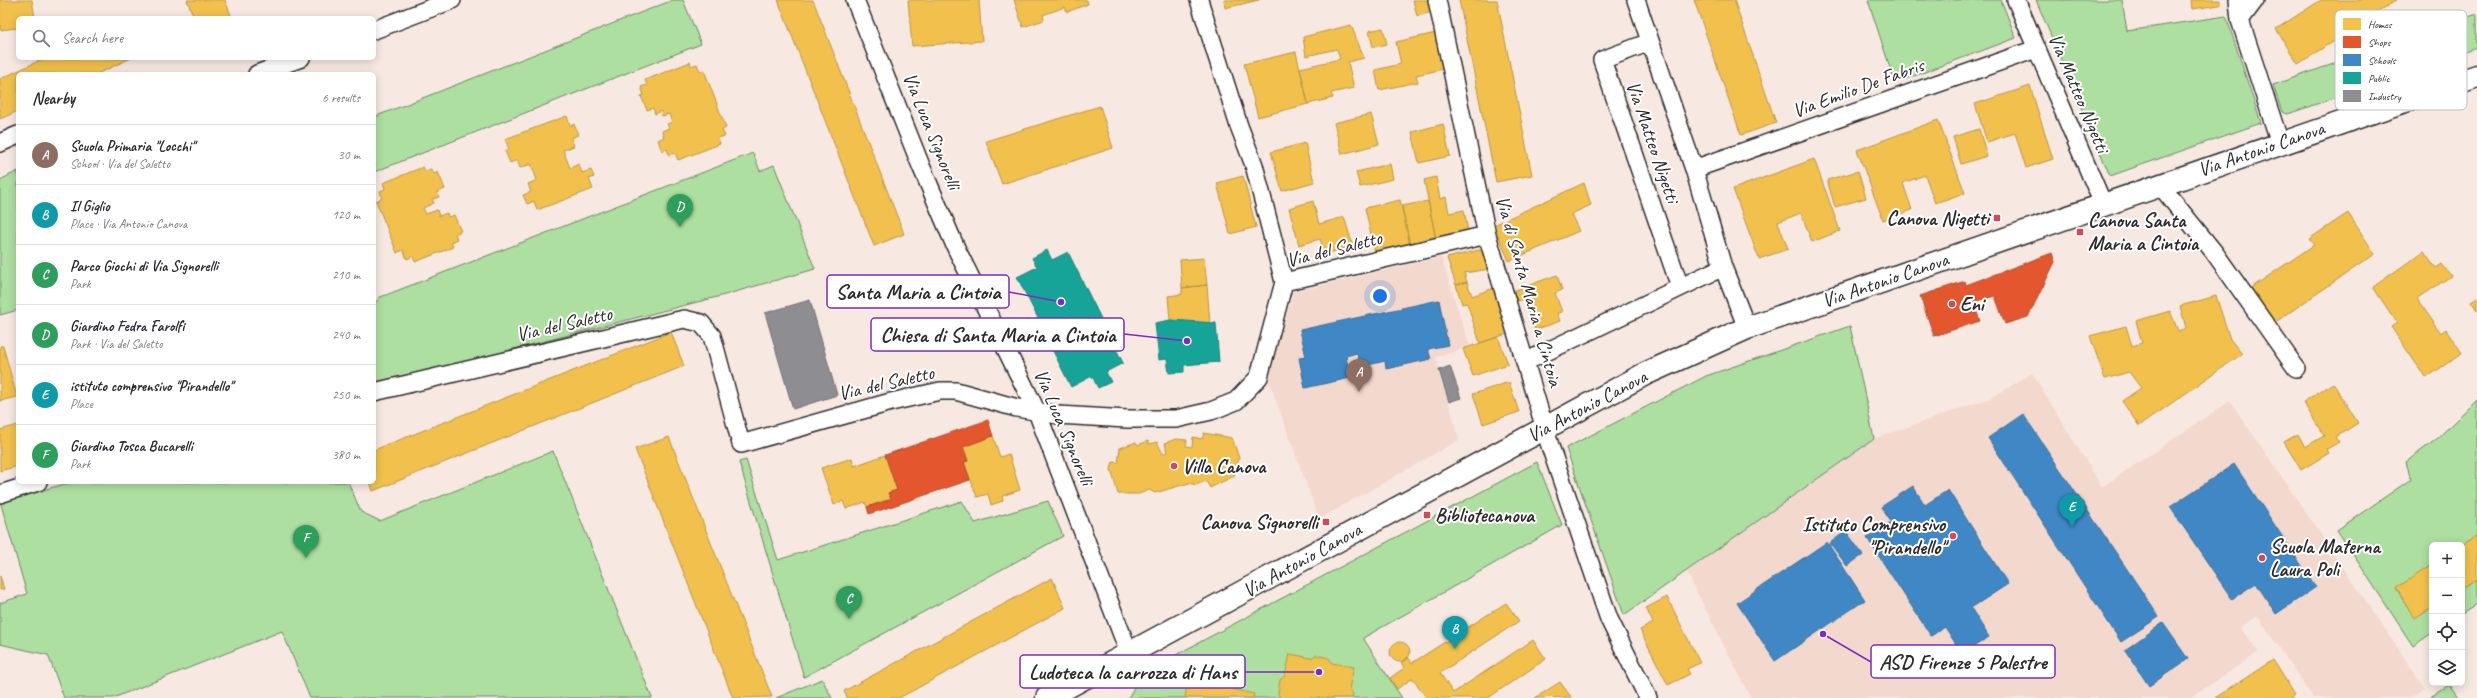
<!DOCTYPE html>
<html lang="en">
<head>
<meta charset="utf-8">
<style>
	body { margin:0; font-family:Caveat,sans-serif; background:#f7f7f7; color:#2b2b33 }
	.controls { position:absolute; right:12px; bottom:12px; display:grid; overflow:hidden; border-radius:6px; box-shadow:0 2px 10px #0003 }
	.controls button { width:36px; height:36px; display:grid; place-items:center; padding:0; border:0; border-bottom:1px solid #e1e1e2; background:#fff; color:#2b2b33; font:20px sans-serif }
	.you { position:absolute; left:1380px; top:296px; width:14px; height:14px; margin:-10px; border:3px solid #fff; border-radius:50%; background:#1a73e8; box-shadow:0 0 0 6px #1a73e833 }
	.badge { display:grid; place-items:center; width:26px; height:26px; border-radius:50%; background:#d1495b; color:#fff; font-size:13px; font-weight:700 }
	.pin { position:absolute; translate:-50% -33px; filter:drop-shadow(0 1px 2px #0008) }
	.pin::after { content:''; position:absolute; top:21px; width:14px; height:12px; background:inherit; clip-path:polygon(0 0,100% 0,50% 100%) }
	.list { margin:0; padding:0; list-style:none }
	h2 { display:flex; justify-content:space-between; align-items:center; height:52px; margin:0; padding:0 16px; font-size:17px }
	h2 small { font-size:13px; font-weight:400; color:#7c7c81 }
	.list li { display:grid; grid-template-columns:26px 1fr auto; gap:12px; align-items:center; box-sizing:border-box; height:60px; padding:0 16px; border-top:1px solid #e1e1e2 }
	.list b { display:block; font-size:15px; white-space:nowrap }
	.list p { margin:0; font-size:13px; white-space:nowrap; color:#7c7c81 }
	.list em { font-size:13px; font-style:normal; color:#7c7c81 }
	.icon { flex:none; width:22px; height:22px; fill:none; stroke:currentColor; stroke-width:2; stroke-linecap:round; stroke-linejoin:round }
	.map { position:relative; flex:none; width:2477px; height:698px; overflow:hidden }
	.search { position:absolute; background:#fff; box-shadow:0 2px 10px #0003; left:16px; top:16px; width:360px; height:44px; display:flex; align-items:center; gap:10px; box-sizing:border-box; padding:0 14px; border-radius:6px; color:#7c7c81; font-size:15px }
	.panel { position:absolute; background:#fff; box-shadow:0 2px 10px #0003; left:16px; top:72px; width:360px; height:412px; border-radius:6px }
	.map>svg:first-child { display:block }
</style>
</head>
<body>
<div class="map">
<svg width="2477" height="698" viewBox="0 0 2477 698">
	<rect width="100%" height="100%" fill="#f8e8e2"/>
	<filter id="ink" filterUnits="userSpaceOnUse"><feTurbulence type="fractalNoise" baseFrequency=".025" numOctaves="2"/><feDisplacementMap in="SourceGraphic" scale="8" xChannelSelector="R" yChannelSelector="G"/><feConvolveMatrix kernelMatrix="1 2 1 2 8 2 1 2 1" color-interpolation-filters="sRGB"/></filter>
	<g filter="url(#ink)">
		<path fill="#f3d8cd" d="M 1441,257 L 1470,347 L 1436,357 L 1459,440 L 1319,519 L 1269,381 L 1274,345 L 1288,311 L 1293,292 Z
			M 2032,373 L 2102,487 L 2230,401 L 2425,688 L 2411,698 L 2313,698 L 2258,616 L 2240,628 L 2259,652 L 2190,698 L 1751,698 L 1686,571 L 1874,439 L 1993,397 Z"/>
		<path fill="#addfa0" stroke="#6c8566" d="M 673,0 L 683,0 L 701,44 L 374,172 L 374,117 Z
			M 1868,0 L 2001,0 L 2016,38 L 1895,83 Z
			M 2036,0 L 2122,0 L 2127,31 L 2226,16 L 2261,123 L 2110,176 Z
			M 2477,14 L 2477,48 L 2288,114 L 2282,112 L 2273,85 Z
			M 753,153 L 760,171 L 774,165 L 815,269 L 721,296 L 377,384 L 374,381 L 374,302 L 379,300 L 378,298 Z
			M 18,171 L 18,310 L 0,315 L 0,180 Z
			M 1850,326 L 1874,439 L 1624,615 L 1566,448 L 1706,376 Z
			M 2477,399 L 2477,537 L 2462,546 L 2432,545 L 2432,565 L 2396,589 L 2415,618 L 2432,608 L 2432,633 L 2413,646 L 2337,530 L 2411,479 L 2406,462 L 2438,438 Z
			M 553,451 L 652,698 L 310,698 L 282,631 L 113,698 L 64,698 L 48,655 L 0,644 L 0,603 L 27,594 L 0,501 L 73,482 L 348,482 L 361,512 L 380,521 Z
			M 746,460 L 778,560 L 962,501 L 975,523 L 1048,501 L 1063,536 L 804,677 L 739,462 Z
			M 1537,462 L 1562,525 L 1363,638 L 1402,698 L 1128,698 L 1142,673 Z
			M 2477,579 L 2477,604 L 2462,614 L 2462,588 Z
			M 822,679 L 832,698 L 776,698 Z
			M 2449,685 L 2458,698 L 2428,698 Z"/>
		<path fill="#f2c14e" stroke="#b69444" d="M 0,0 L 32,0 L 35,18 L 18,18 L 18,28 L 0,30 Z
			M 187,0 L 225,0 L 232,18 L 194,18 Z
			M 778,0 L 813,0 L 904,234 L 874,246 Z
			M 908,0 L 979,0 L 982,41 L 912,46 Z
			M 1014,0 L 1087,0 L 1088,4 L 1067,12 L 1065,7 L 1043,15 L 1044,20 L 1023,27 Z
			M 1224,0 L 1259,0 L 1225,8 Z
			M 1413,0 L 1429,0 L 1432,12 L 1417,16 Z
			M 1459,0 L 1497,0 L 1532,175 L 1496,182 Z
			M 1694,0 L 1734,0 L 1776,123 L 1741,135 Z
			M 2191,0 L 2220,0 L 2220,5 L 2192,9 Z
			M 2321,0 L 2397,0 L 2298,64 L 2276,29 Z
			M 1351,25 L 1364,58 L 1348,62 L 1354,88 L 1331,93 L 1333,98 L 1308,104 L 1300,68 L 1340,59 L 1337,49 L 1306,56 L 1303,37 Z
			M 1383,28 L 1387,44 L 1373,47 L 1369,31 Z
			M 1436,33 L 1444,69 L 1416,75 L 1418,82 L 1379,90 L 1375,70 L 1401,64 L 1396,42 Z
			M 1296,52 L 1308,104 L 1258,117 L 1244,64 Z
			M 45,58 L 131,58 L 97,74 L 18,74 L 18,111 L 0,119 L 0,79 Z
			M 690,62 L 691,66 L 697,64 L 700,71 L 704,70 L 726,128 L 722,130 L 725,136 L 718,138 L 720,144 L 678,160 L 675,153 L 669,155 L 667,149 L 662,151 L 658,140 L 664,137 L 662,131 L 669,128 L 667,124 L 672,122 L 669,114 L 662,116 L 661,111 L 655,114 L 653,108 L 647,110 L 641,96 L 644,95 L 641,87 L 647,85 L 645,80 Z
			M 2030,86 L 2053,159 L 2026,168 L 2015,133 L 1987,142 L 1975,104 Z
			M 1100,106 L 1113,148 L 1002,184 L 986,141 Z
			M 1371,114 L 1379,144 L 1342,154 L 1334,123 Z
			M 567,116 L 570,126 L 574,124 L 578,135 L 571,138 L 574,146 L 563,150 L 570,168 L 579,164 L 582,173 L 591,170 L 594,177 L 589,179 L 593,189 L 537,210 L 534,201 L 527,204 L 523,195 L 531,192 L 528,184 L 537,180 L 531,164 L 520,168 L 517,160 L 510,163 L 505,151 L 509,149 L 505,139 Z
			M 1938,120 L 1965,193 L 1935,203 L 1925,175 L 1903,183 L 1912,210 L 1883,220 L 1857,150 Z
			M 1443,124 L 1450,156 L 1419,163 L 1412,132 Z
			M 1979,129 L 1987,156 L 1961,164 L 1953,137 Z
			M 1305,143 L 1314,182 L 1282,191 L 1271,152 Z
			M 1814,159 L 1840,231 L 1812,242 L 1801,213 L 1778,222 L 1788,249 L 1759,259 L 1733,189 Z
			M 1390,164 L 1393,179 L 1360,187 L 1356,172 Z
			M 423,167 L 425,171 L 431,169 L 434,174 L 438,172 L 445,189 L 437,192 L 439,197 L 432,199 L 434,203 L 423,208 L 426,214 L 437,210 L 439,216 L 447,213 L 448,217 L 454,215 L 461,231 L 455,234 L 457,239 L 451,242 L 453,247 L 415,262 L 413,256 L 407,259 L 403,250 L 397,253 L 376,201 L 382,198 L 380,191 L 385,189 L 383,183 Z
			M 1858,171 L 1866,198 L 1835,207 L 1827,180 Z
			M 1243,176 L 1256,227 L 1230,234 L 1217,183 Z
			M 1436,177 L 1440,199 L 1446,197 L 1449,213 L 1464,210 L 1468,232 L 1436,239 L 1424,180 Z
			M 1584,183 L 1591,205 L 1571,214 L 1579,231 L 1509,261 L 1494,225 Z
			M 1400,200 L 1410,245 L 1375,253 L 1365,208 Z
			M 1313,201 L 1319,224 L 1344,217 L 1353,246 L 1325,254 L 1320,239 L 1299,245 L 1289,208 Z
			M 1428,201 L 1436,239 L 1410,245 L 1402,206 Z
			M 2348,213 L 2375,254 L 2271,325 L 2248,290 L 2314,245 L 2309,239 Z
			M 1483,249 L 1490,269 L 1464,273 L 1467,282 L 1456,285 L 1447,258 Z
			M 2424,251 L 2436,268 L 2442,264 L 2451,276 L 2417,299 L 2441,333 L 2446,329 L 2462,353 L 2426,378 L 2391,327 L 2397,323 L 2373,287 Z
			M 1204,258 L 1207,285 L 1182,288 L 1180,260 Z
			M 1557,275 L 1562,290 L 1555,293 L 1562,312 L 1557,313 L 1560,321 L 1535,330 L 1524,299 L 1517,301 L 1513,291 Z
			M 1467,282 L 1472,296 L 1494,288 L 1510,333 L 1480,343 L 1467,303 L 1462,304 L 1456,285 Z
			M 1207,285 L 1210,323 L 1170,320 L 1168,296 L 1182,294 L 1182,288 Z
			M 2216,296 L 2230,339 L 2242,354 L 2139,426 L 2122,401 L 2141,388 L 2129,372 L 2105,379 L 2090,336 L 2126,326 L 2132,346 L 2142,343 L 2136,321 L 2170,311 L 2178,331 L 2186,328 L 2180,306 Z
			M 2477,297 L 2477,310 L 2471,301 Z
			M 671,332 L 684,366 L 373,491 L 370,482 L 374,482 L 374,450 Z
			M 1498,337 L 1508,364 L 1473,376 L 1463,349 Z
			M 0,346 L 3,346 L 17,397 L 0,401 Z
			M 1509,382 L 1519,412 L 1483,424 L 1473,394 Z
			M 2333,383 L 2358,423 L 2336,437 L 2339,442 L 2327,449 L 2329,453 L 2301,470 L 2284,442 L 2298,434 L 2305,447 L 2324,436 L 2303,402 Z
			M 18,425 L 18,466 L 0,471 L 0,430 Z
			M 1204,433 L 1232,438 L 1239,458 L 1234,476 L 1210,488 L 1206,481 L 1196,485 L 1189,483 L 1155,493 L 1149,490 L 1139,494 L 1118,494 L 1111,469 L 1113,462 L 1118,463 L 1120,448 L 1136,442 L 1138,445 L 1148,441 L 1149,444 L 1157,442 L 1163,454 L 1167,452 L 1165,443 L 1176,439 L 1187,440 L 1186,446 L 1192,447 L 1193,437 L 1202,439 Z
			M 993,436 L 1000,457 L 1009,454 L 1020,490 L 1002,496 L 1003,501 L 991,505 L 988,494 L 977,497 L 964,462 L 968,461 L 963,447 Z
			M 669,437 L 772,697 L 733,698 L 635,449 Z
			M 885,455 L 897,490 L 888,493 L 891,499 L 867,507 L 865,502 L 846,509 L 843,501 L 834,505 L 821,468 L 852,458 L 854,466 Z
			M 2477,537 L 2477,579 L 2462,588 L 2462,546 Z
			M 2432,565 L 2432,608 L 2415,619 L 2396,588 Z
			M 0,576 L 4,589 L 0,590 Z
			M 1052,578 L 1065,608 L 899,698 L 847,698 L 844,691 Z
			M 1667,597 L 1700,663 L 1687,669 L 1690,674 L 1668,685 L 1640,630 L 1653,623 L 1646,608 Z
			M 1506,603 L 1519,621 L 1440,673 L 1453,693 L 1533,640 L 1546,659 L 1488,698 L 1426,698 L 1413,678 L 1397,689 L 1390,678 L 1404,668 L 1401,662 L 1408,657 L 1412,663 Z
			M1390 652a10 10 0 1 1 20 0a10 10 0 1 1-20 0Z
			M 1290,654 L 1311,658 L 1316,655 L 1329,658 L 1332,663 L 1354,667 L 1349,689 L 1353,694 L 1352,698 L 1280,698 L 1278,694 L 1280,680 L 1285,676 Z
			M 2273,660 L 2295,695 L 2291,698 L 2215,698 Z
			M 1188,680 L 1212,686 L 1216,683 L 1229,685 L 1231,689 L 1254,694 L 1253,698 L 1185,698 Z
			M 1560,682 L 1571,697 L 1535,698 Z"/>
		<path fill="#e4572e" stroke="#ac4a2d" d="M 2052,253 L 2055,262 L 2028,317 L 2005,324 L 1995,296 L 1973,302 L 1980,321 L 1934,336 L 1920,296 L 1965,281 L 1966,285 Z
			M 988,420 L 993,436 L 963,447 L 968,461 L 964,462 L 970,480 L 869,514 L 867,507 L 891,499 L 888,493 L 897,490 L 885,455 Z"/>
		<path fill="#3f88c5" stroke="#396c97" d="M 1439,300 L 1448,345 L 1428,349 L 1431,359 L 1386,369 L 1385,361 L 1360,367 L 1357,353 L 1346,356 L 1350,378 L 1305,388 L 1299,358 L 1306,357 L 1300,330 Z
			M 2023,414 L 2159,617 L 2121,642 L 1988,438 Z
			M 2234,464 L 2316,587 L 2276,614 L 2256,583 L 2232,599 L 2170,507 Z
			M 1913,486 L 1925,505 L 1948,490 L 2008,584 L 1971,608 L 1989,637 L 1962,654 L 1945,627 L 1931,636 L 1867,538 L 1891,522 L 1881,507 Z
			M 1846,531 L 1863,555 L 1847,566 L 1830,543 Z
			M 1827,542 L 1865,600 L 1775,661 L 1737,603 Z
			M 2163,623 L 2188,659 L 2149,686 L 2125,650 Z"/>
		<path fill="#17a398" stroke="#1d7f77" d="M 1047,250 L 1052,260 L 1068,252 L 1123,363 L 1106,372 L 1111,382 L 1098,388 L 1092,376 L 1071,387 L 1047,339 L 1034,346 L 1028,334 L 1042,326 L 1017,277 L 1037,267 L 1032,258 Z
			M 1170,320 L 1216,323 L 1219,362 L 1184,365 L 1184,372 L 1169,373 L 1167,359 L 1159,360 L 1155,323 Z"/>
		<path fill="#8d8d92" stroke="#707073" d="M 810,300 L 837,395 L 793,409 L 765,313 Z
			M 1450,366 L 1461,398 L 1449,402 L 1439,370 Z"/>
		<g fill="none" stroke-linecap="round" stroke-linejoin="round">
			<g stroke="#2b2b2b" stroke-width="20">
				<path id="street" d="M 855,0 L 921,166 L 956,248 L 1037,412 L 1129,653
					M 1199,0 L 1239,126 L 1254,165 L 1284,282
					M 1437,0 L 1487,235 L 1525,362 L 1551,449 L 1609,619 L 1648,698
					M 1636,0 L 1694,169 L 1723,267 L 1747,328
					M 2016,0 L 2103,204
					M 2238,0 L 2240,20 L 2280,143
					M 2240,20 L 2255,0
					M 374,30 L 452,0
					M 1650,42 L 1602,60 L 1680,287
					M 257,74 L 301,58
					M 0,143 L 18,135
					M 1694,169 L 2036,49
					M 2159,184 L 2214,252 L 2296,368
					M 1284,282 L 1487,235
					M 1525,362 L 1723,267
					M 374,392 L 684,319 L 701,323 L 712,336 L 741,444 L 891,402 L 940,391 L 956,391 L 1017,408 L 1058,415 L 1127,419 L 1176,419 L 1211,411 L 1236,401 L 1259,377 L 1284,282
					M 0,494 L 38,482"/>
			</g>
			<g stroke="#2b2b2b" stroke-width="25">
				<path id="secondary" d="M 1047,698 L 1645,374 L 1747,328 L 2477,76"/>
			</g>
			<use href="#street" stroke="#fff" stroke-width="17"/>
			<use href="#secondary" stroke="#fff" stroke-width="22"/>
		</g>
	</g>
	<g fill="#d1495b" stroke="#fff" stroke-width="1.5">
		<rect x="1993" y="214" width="8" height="8" rx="2"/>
		<rect x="2076" y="228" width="8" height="8" rx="2"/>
		<circle cx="1952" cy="304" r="4"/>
		<circle cx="1174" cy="466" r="4"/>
		<rect x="1423" y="511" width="8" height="8" rx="2"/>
		<rect x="1322" y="518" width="8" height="8" rx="2"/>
		<circle cx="1953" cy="536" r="4"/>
		<circle cx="2262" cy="558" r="4"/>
	</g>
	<g text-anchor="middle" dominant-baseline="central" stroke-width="4" stroke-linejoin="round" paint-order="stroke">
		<g font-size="20" fill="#2b2b2b" stroke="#fff">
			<text transform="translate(1858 88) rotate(-20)">Via Emilio De Fabris</text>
			<text transform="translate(2079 93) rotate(67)">Via Matteo Nigetti</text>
			<text transform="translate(932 131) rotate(68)">Via Luca Signorelli</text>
			<text transform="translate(1653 142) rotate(71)">Via Matteo Nigetti</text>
			<text transform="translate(2261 149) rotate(-19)">Via Antonio Canova</text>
			<text transform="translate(1334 249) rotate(-14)">Via del Saletto</text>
			<text transform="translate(1885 280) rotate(-19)">Via Antonio Canova</text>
			<text transform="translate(1529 291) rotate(74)">Via di Santa Maria a Cintoia</text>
			<text transform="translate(564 324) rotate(-13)">Via del Saletto</text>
			<text transform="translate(886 383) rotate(-13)">Via del Saletto</text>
			<text transform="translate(1587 406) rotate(-28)">Via Antonio Canova</text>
			<text transform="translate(1064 427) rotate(67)">Via Luca Signorelli</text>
			<text transform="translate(1302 560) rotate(-29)">Via Antonio Canova</text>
		</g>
		<g font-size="20" font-weight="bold" fill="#2b2b2b" stroke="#fff" text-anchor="start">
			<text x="1989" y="218" text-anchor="end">Canova Nigetti</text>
			<text x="2088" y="220">Canova Santa<tspan x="2088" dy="23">Maria a Cintoia</tspan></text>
			<text x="1960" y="304">Eni</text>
			<text x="1182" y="466">Villa Canova</text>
			<text x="1435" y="515">Bibliotecanova</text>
			<text x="1318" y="522" text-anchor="end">Canova Signorelli</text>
			<text x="1945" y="524" text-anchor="end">Istituto Comprensivo<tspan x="1945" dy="23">"Pirandello"</tspan></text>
			<text x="2270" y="546">Scuola Materna<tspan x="2270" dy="23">Laura Poli</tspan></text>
		</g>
	</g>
	<rect x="2335" y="10" width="132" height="100" rx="6" fill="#fff" stroke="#bfbfbf" stroke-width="1"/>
	<rect x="2343" y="18" width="18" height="12" fill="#f2c14e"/>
	<rect x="2343" y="36" width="18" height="12" fill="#e4572e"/>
	<rect x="2343" y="54" width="18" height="12" fill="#3f88c5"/>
	<rect x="2343" y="72" width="18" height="12" fill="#17a398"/>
	<rect x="2343" y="90" width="18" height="12" fill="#8d8d92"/>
	<g font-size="11" fill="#2b2b2b">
		<text x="2368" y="28">Homes</text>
		<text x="2368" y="46">Shops</text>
		<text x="2368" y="64">Schools</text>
		<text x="2368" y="82">Public</text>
		<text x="2368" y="100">Industry</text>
	</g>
	<path fill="none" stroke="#7b2cbf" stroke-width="1.5" d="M1061 302L1009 292M1187 341L1124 334M1823 634L1871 662M1319 672L1245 672"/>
	<g fill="#7b2cbf" stroke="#fff" stroke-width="1.5">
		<circle cx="1061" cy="302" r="4"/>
		<circle cx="1187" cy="341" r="4"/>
		<circle cx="1823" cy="634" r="4"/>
		<circle cx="1319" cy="672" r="4"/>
	</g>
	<g fill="#fff" stroke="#7b2cbf" stroke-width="1.5">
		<rect x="827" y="275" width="182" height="33" rx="4"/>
		<rect x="871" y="318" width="253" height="33" rx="4"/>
		<rect x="1871" y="645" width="184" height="33" rx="4"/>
		<rect x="1020" y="655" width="225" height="33" rx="4"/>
	</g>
	<g font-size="21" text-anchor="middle" font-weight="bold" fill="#2b2b2b">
		<text x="918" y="299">Santa Maria a Cintoia</text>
		<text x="998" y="342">Chiesa di Santa Maria a Cintoia</text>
		<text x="1963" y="669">ASD Firenze 5 Palestre</text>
		<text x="1133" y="679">Ludoteca la carrozza di Hans</text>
	</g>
</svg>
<div class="controls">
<button>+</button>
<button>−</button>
<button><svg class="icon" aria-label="locate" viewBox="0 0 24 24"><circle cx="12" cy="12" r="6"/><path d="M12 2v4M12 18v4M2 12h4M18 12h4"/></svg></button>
<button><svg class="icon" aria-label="layers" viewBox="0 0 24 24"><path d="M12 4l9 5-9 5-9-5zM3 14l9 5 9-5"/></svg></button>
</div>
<div class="you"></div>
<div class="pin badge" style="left:1359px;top:392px;background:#8d6e63">A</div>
<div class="pin badge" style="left:1455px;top:649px;background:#0f9aa8">B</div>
<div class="pin badge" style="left:849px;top:619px;background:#2e9e5b">C</div>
<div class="pin badge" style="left:680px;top:227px;background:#2e9e5b">D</div>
<div class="pin badge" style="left:2072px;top:527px;background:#0f9aa8">E</div>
<div class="pin badge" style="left:306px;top:558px;background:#2e9e5b">F</div>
<div class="search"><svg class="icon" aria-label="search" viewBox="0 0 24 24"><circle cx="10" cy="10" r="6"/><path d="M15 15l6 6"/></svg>Search here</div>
<section class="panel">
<h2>Nearby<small>6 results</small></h2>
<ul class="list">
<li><span class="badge" style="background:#8d6e63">A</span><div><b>Scuola Primaria &quot;Locchi&quot;</b><p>School · Via del Saletto</p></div><em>30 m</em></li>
<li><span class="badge" style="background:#0f9aa8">B</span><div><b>Il Giglio</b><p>Place · Via Antonio Canova</p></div><em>120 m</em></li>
<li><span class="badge" style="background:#2e9e5b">C</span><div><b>Parco Giochi di Via Signorelli</b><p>Park</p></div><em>210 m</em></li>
<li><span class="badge" style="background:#2e9e5b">D</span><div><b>Giardino Fedra Farolfi</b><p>Park · Via del Saletto</p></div><em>240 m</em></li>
<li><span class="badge" style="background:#0f9aa8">E</span><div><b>istituto comprensivo &quot;Pirandello&quot;</b><p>Place</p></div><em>250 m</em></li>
<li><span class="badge" style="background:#2e9e5b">F</span><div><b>Giardino Tosca Bucarelli</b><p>Park</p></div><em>380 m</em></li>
</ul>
</section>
</div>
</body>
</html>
